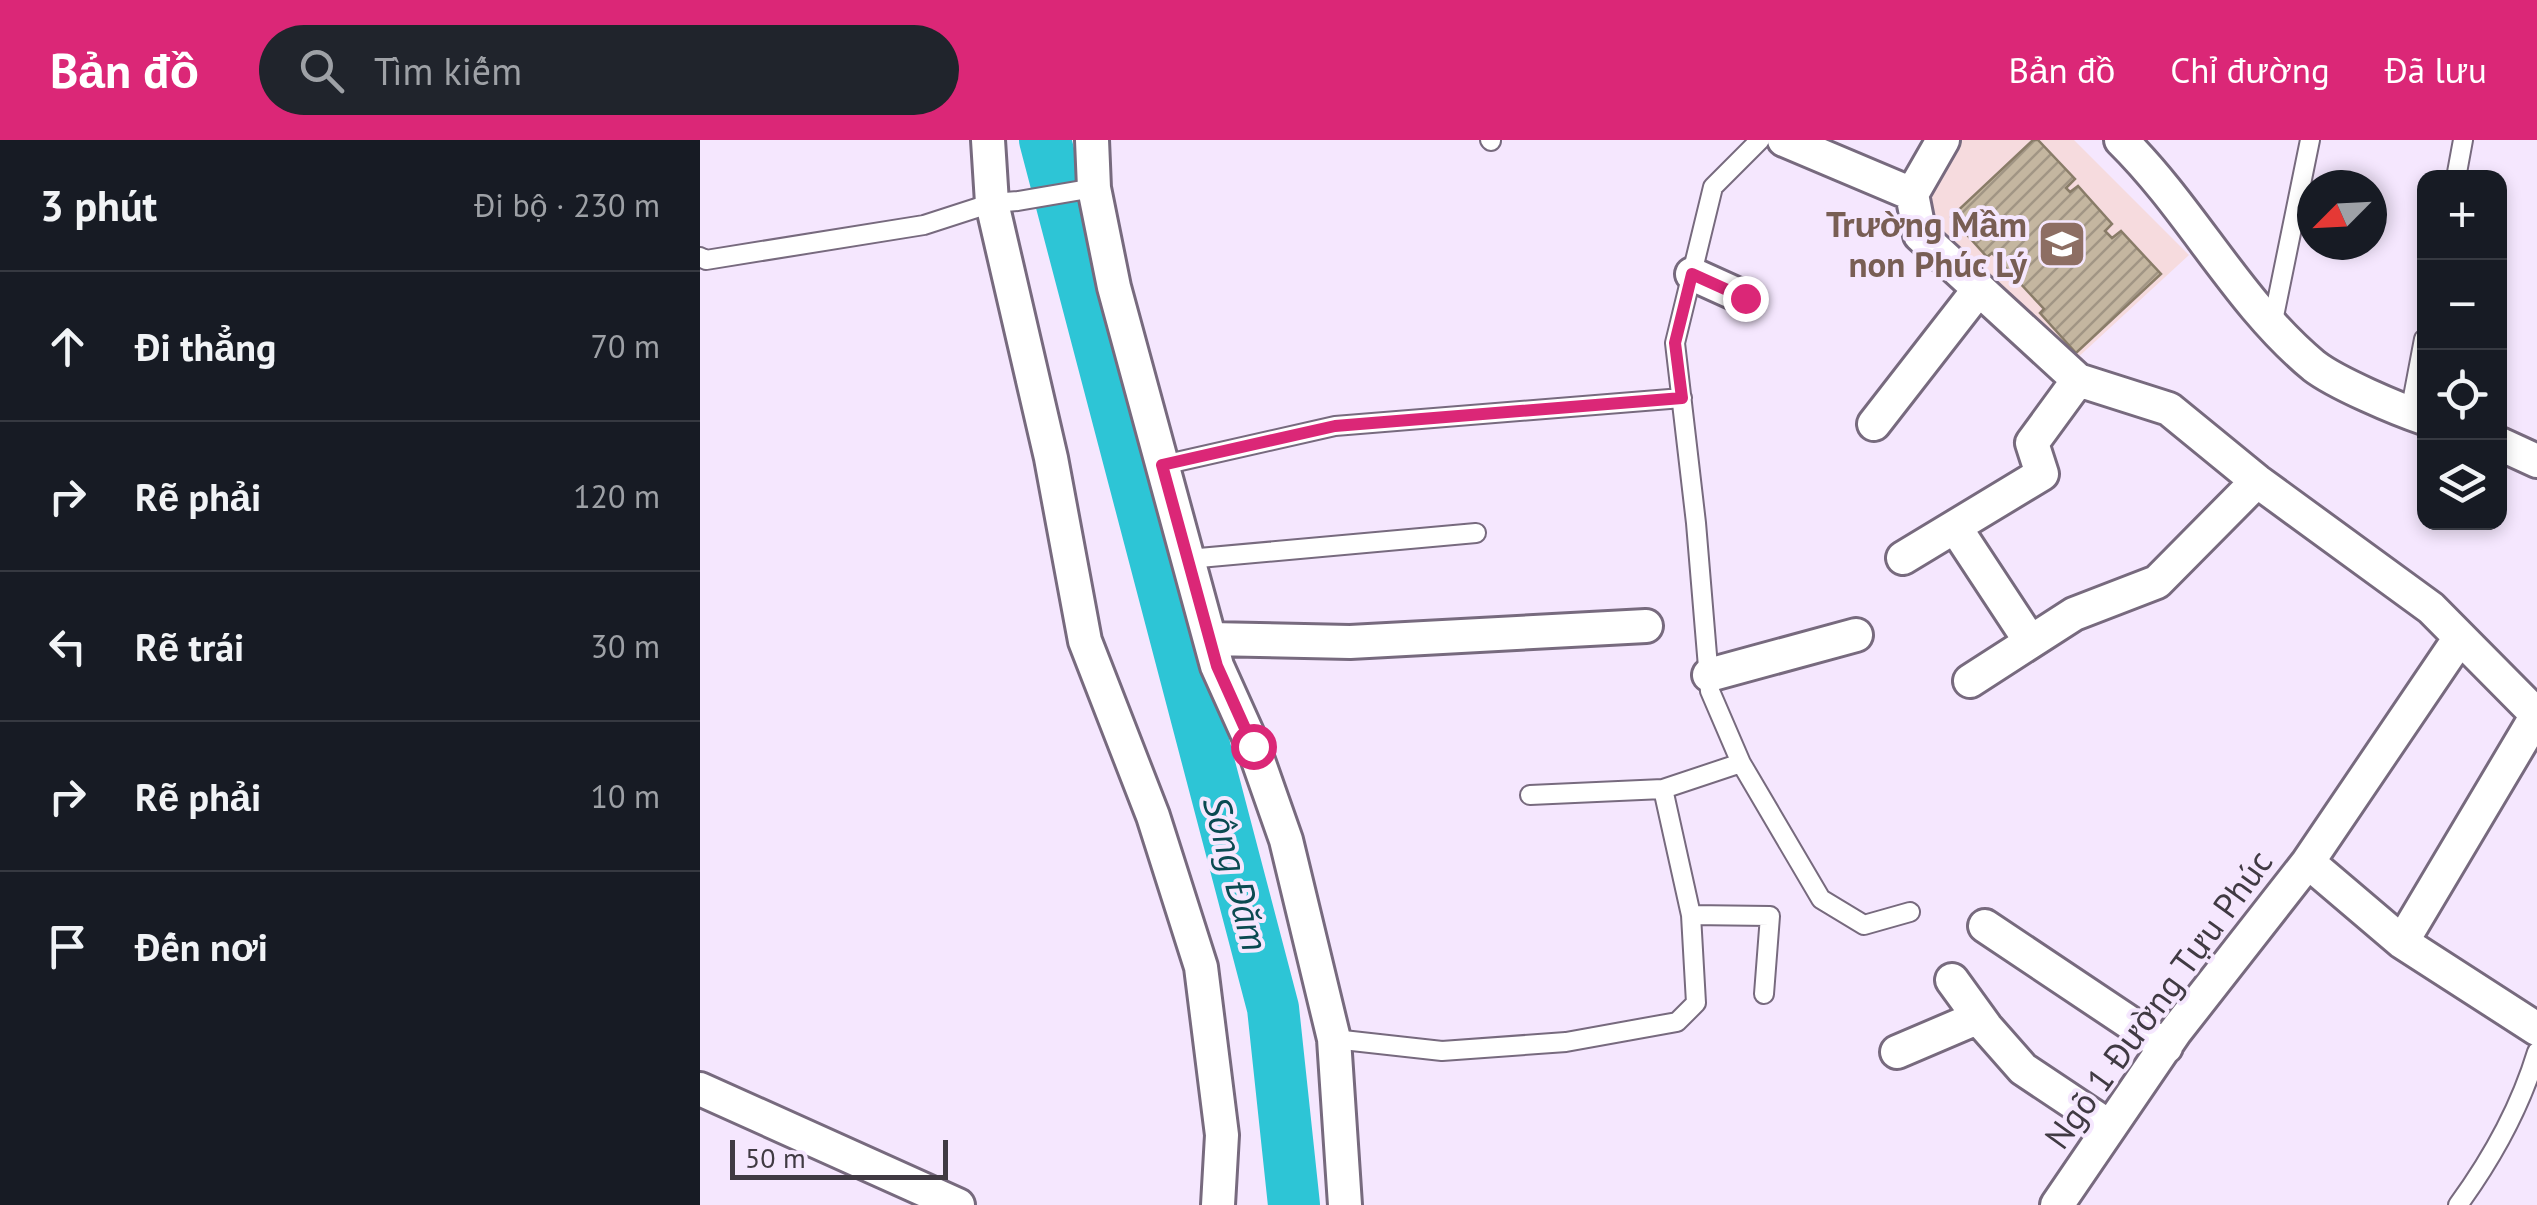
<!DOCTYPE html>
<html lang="vi">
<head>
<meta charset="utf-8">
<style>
	body { margin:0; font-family:"PT Sans",sans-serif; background:#20242c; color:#f1f3f6 }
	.controls { position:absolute; right:30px; top:30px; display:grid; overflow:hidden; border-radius:20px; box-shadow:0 5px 15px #0003 }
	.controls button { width:90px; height:90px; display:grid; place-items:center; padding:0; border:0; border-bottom:2px solid #363941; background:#171b24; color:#f1f3f6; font:50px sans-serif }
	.compass { position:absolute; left:1597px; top:30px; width:90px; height:90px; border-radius:50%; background:#171b24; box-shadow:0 5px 15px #0003; rotate:246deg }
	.scale { position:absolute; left:30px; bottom:25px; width:218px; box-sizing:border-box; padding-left:10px; border:5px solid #403a43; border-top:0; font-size:28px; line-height:35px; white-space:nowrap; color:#403a43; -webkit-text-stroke:8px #f5e7fe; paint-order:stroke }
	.stop { position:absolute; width:30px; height:30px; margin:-22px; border:8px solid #db2777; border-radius:50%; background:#fff }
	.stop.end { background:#db2777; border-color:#fff; box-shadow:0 2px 10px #0008 }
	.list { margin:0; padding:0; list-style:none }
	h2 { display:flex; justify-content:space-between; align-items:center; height:130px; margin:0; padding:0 40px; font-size:42px }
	h2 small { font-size:32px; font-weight:400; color:#9ea1a6 }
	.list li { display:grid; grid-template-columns:65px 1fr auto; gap:30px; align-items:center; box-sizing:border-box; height:150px; padding:0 40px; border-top:2px solid #363941 }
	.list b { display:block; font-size:38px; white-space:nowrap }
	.list em { font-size:32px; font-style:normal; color:#9ea1a6 }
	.icon { flex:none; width:55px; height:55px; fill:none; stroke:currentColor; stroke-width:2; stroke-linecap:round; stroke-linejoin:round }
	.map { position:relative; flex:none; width:1837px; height:1065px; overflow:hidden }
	header { display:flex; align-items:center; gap:60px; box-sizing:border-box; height:140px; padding:0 50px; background:#db2777; color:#fff }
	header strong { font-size:48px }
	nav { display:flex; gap:55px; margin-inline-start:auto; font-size:35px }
	.search { width:700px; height:90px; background:#20242c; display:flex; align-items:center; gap:25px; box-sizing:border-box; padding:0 35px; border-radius:55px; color:#9ea1a6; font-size:38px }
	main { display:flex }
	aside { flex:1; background:#171b24 }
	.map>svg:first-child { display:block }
</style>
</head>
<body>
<header>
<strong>Bản đồ</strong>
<div class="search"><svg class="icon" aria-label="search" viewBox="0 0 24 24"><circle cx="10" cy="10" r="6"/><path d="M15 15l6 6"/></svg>Tìm kiếm</div>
<nav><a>Bản đồ</a><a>Chỉ đường</a><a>Đã lưu</a></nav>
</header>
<main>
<aside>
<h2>3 phút<small>Đi bộ · 230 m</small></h2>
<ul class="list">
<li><svg class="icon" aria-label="ahead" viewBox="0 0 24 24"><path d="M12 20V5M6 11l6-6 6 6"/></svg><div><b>Đi thẳng</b></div><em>70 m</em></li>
<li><svg class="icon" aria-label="right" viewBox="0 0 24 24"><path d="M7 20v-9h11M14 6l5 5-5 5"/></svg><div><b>Rẽ phải</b></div><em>120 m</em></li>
<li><svg class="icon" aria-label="left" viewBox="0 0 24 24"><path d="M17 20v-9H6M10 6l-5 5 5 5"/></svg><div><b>Rẽ trái</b></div><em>30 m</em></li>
<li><svg class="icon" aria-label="right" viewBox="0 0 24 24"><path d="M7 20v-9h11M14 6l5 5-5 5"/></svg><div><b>Rẽ phải</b></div><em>10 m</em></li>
<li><svg class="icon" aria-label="arrive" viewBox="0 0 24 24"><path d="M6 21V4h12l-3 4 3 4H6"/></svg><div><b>Đến nơi</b></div></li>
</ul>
</aside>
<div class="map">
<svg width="1837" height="1065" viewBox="0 0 1837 1065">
	<defs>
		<pattern id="building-hatch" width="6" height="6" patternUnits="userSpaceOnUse" patternTransform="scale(2.5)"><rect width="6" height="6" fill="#c4b6a0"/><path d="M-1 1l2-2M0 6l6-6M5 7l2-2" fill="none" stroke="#a19584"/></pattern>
	</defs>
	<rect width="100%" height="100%" fill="#f5e7fe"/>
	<path fill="#f6dbde" d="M 1261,0 L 1374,0 L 1489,115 L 1374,221 L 1235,93 L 1228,57 L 1251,10 Z"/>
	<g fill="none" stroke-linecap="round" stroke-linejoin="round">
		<path stroke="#2dc5d6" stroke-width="52" d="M 345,0 L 573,868 L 594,1065"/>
	</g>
	<path fill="url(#building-hatch)" stroke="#897c68" stroke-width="2.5" d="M 1333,0 L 1338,0 L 1375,39 L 1366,48 L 1370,52 L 1378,46 L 1412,84 L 1405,91 L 1412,98 L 1421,91 L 1461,134 L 1376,213 L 1340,173 L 1344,169 L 1292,113 L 1287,117 L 1251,77 Z"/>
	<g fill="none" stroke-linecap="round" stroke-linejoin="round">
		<g stroke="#776a7e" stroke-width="22">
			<path id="lane" d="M 790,0 L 791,1
				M 1060,0 L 1013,47 L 975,203 L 996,383 L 1010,551 L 1041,623 L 1121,759 L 1164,785 L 1210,772
				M 1756,38 L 1763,0
				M 0,117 L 6,120 L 224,85 L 292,63 L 318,61 L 394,48
				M 1572,186 L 1610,0
				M 1710,273 L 1724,199
				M 463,325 L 635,286 L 982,258
				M 488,419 L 776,393
				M 963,649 L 1041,623
				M 991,775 L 1070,776 L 1064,854
				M 634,899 L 742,911 L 866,902 L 977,882 L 996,863 L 991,775 L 963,649 L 830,655
				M 1758,1065 C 1793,1017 1820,968 1837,912"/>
		</g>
		<g stroke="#776a7e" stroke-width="38">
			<path id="street" d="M 288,0 L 292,63 L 351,318 L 385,501 L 453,676 L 501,827 L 522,995 L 518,1065
				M 392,0 L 394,48 L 414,147 L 517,526 L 553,606 L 586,700 L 634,899 L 645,1065
				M 1084,0 L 1212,54
				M 1421,0 C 1492,70 1537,162 1614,226 C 1636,243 1697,269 1724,278
				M 1212,54 L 1220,95 L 1378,240 L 1469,269 L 1557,341 L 1731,468 L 1837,575
				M 1212,54 L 1243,0
				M 992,134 L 1045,158
				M 1174,284 L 1279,149
				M 1800,304 L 1837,321
				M 1255,387 L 1330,501
				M 1203,418 L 1342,334 L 1332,303 L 1378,240
				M 510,499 L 650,502 L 946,486
				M 1009,535 L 1156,495
				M 1270,541 L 1374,474 L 1457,442 L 1557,341
				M 1608,722 L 1759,499
				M 1285,786 L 1466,907
				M 1702,802 L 1837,575
				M 1252,840 L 1286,887 L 1323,929 L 1410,987
				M 1197,912 L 1279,877
				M 0,949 L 258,1065
				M 1357,1065 L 1475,892 L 1608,722 L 1702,802 L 1837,889"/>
		</g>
		<use href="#lane" stroke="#fff" stroke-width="18"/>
		<use href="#street" stroke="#fff" stroke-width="32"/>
	</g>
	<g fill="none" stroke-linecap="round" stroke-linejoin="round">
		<path stroke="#db2777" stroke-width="12" d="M 553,606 L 517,526 L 462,325 L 635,286 L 982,258 L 975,203 L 992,134 L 1045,158"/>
	</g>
	<defs>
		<g id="school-square" transform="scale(2.5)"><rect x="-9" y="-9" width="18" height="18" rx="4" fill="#8d6e63" stroke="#f5e7fe"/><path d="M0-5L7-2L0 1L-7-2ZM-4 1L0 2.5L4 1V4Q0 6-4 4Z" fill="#fff"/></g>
	</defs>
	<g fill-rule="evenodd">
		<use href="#school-square" x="1362" y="104"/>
	</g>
	<g text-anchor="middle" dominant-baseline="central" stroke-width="8" stroke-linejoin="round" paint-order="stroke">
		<g font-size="35" font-weight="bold" fill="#785e54" stroke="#f5e7fe" text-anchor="end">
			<text x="1327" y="84">Trường Mầm<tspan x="1327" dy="40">non Phúc Lý</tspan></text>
		</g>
		<g font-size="35" fill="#403a43" stroke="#f5e7fe">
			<text transform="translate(1458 859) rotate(-54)">Ngõ 1 Đường Tựu Phúc</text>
		</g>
		<g font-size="38" font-style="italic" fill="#0a4a51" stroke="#f5e7fe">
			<text transform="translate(537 733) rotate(75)">Sông Đăm</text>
		</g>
	</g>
</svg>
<div class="controls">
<button>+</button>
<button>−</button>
<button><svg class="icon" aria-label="locate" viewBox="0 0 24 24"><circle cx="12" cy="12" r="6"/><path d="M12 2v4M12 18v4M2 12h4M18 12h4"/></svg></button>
<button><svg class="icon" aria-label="layers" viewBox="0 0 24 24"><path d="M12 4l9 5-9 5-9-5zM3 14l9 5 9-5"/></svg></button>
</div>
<svg class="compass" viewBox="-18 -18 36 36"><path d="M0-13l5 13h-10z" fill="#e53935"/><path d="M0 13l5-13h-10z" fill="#9ea1a6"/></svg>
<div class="scale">50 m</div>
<div class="stop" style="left:553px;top:606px"></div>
<div class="stop end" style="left:1045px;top:158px"></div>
</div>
</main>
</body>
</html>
